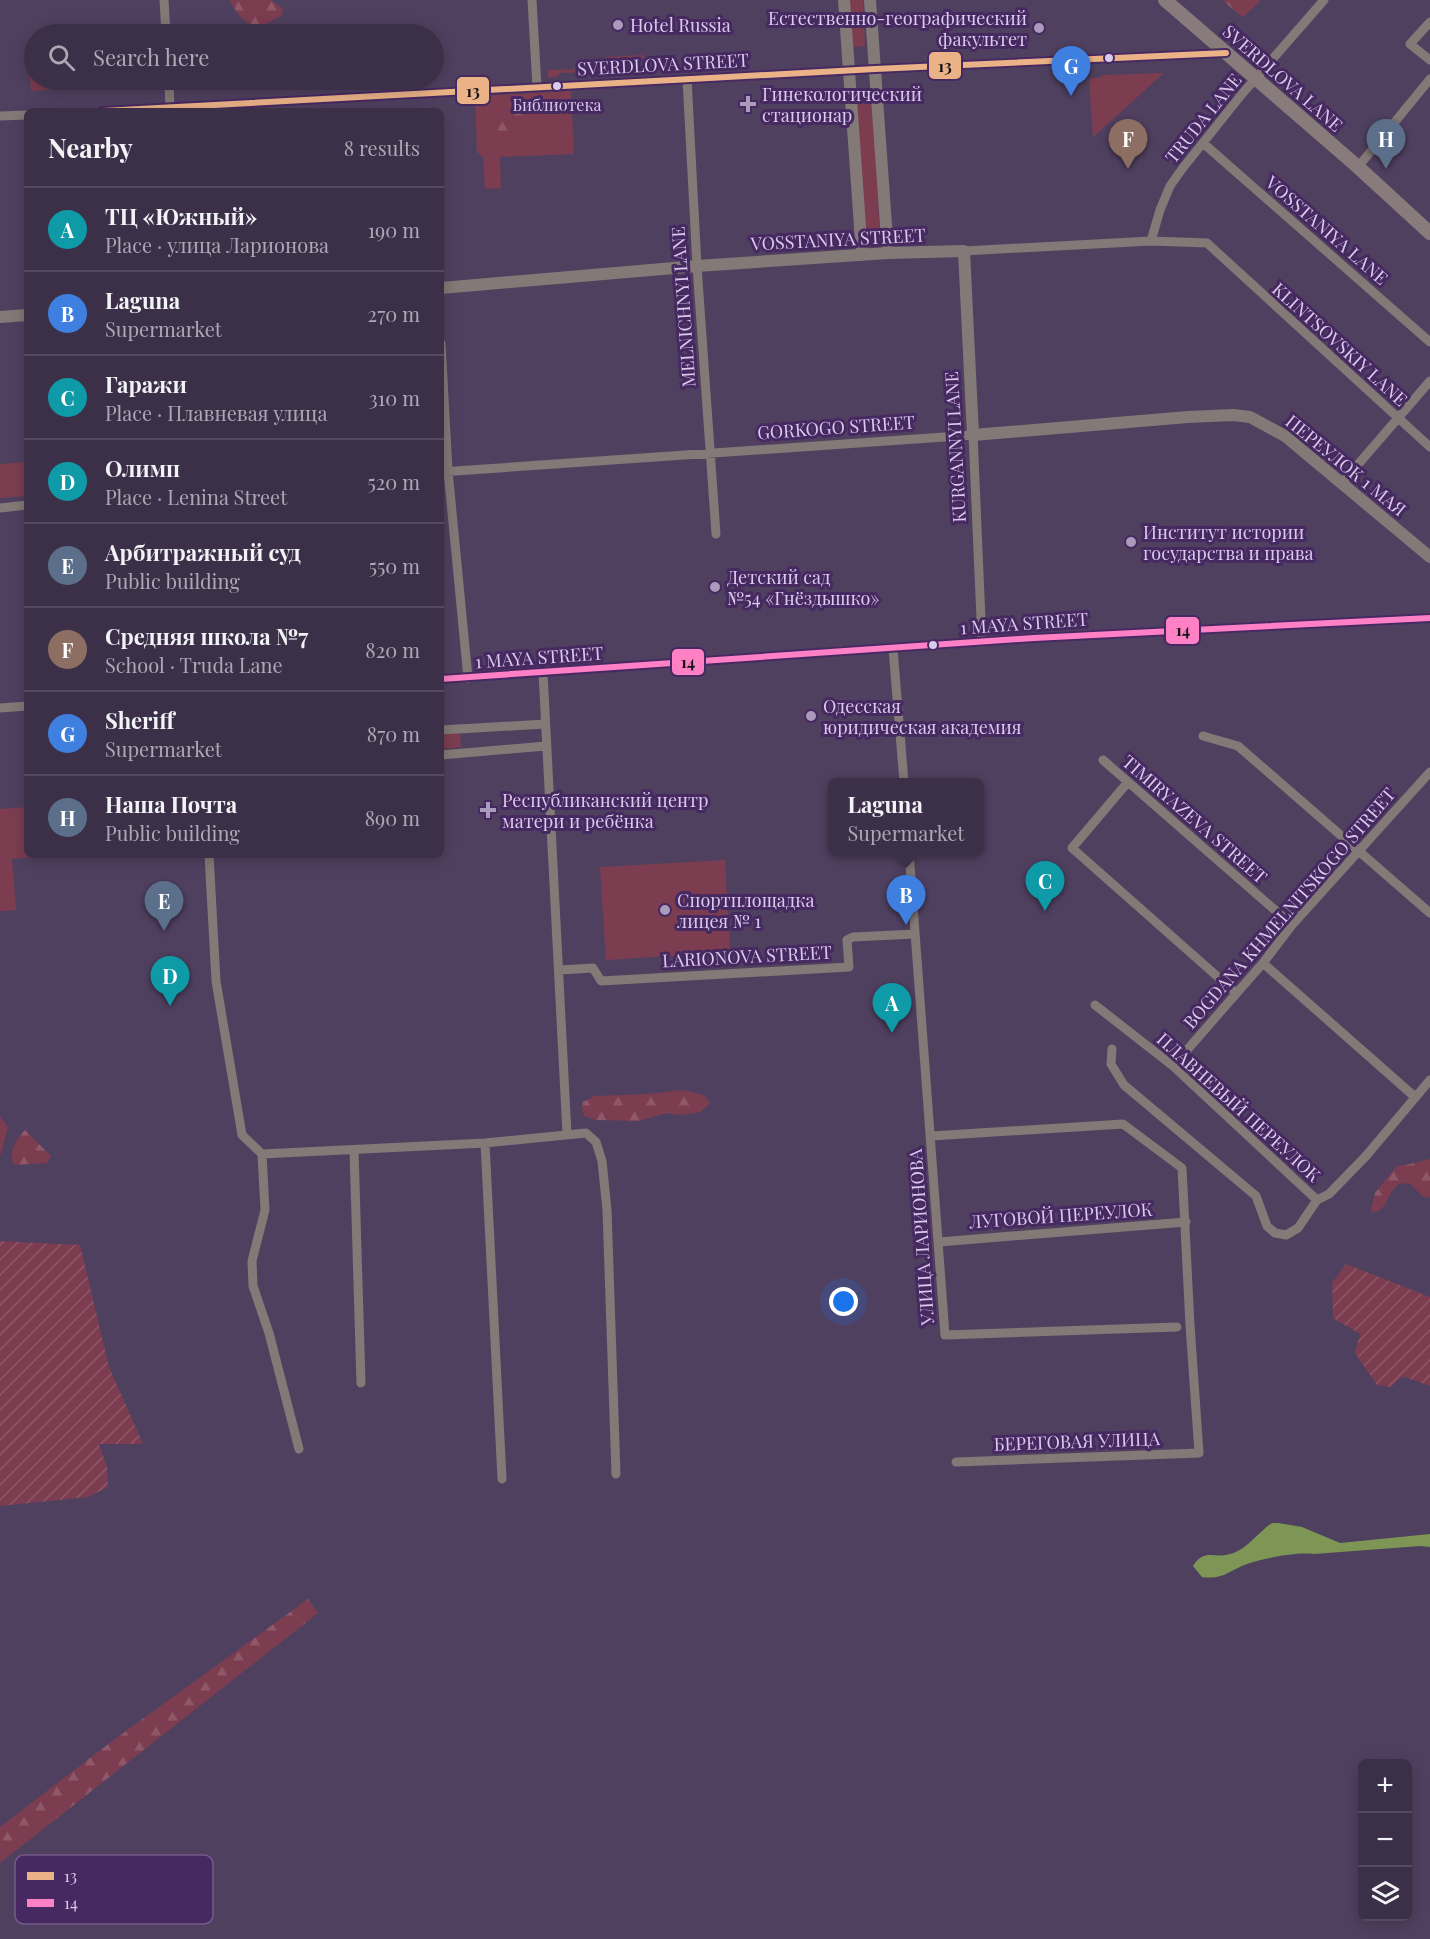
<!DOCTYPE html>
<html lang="en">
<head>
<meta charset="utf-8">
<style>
	body { margin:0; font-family:"Playfair Display",serif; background:#473c52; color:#f1f3f6 }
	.controls { position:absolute; right:18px; bottom:18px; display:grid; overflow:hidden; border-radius:9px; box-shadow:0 3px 15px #0003 }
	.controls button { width:54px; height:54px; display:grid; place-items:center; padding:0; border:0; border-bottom:2px solid #554b60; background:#3c3048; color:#f1f3f6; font:30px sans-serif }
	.you { position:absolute; left:844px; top:1302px; width:21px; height:21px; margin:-15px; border:4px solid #fff; border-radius:50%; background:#1a73e8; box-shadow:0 0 0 9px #1a73e833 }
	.badge { display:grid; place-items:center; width:39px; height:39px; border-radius:50%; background:#aa9abb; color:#fff; font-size:20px; font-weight:700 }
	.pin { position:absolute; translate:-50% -50px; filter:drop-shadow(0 2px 3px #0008) }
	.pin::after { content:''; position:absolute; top:32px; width:21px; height:18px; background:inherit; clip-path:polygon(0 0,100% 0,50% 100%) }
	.popup { position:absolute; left:828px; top:778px; width:156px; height:78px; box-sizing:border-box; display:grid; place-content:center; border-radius:9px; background:#3c3048; filter:drop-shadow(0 2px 4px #0005); font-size:20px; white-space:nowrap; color:#aca9b4 }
	.popup b { font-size:22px; color:#f1f3f6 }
	.popup::after { content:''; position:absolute; left:50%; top:100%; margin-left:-12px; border:12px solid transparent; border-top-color:#3c3048 }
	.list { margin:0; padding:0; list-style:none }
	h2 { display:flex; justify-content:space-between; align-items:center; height:78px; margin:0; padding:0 24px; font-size:26px }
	h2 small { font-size:20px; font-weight:400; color:#aca9b4 }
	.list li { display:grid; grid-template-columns:39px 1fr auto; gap:18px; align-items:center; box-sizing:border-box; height:84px; padding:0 24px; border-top:2px solid #554b60 }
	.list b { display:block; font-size:22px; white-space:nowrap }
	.list p { margin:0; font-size:20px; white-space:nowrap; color:#aca9b4 }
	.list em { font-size:20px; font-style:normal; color:#aca9b4 }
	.icon { flex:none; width:33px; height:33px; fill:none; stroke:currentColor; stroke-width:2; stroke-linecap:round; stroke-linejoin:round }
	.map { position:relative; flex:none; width:1430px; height:1939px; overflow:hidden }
	.search { position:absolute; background:#3c3048; box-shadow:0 3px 15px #0003; left:24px; top:24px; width:420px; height:66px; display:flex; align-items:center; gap:15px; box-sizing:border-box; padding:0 21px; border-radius:33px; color:#aca9b4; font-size:22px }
	.panel { position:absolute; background:#3c3048; box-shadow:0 3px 15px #0003; left:24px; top:108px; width:420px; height:750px; border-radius:9px }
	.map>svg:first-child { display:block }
</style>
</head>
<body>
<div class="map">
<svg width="1430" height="1939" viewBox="0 0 1430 1939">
	<defs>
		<pattern id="forest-firs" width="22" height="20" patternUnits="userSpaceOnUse" patternTransform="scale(1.5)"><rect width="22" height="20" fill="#7c3d50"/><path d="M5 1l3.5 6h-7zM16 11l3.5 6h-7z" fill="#8e5869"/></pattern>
		<pattern id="garden-furrows" width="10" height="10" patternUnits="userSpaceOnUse" patternTransform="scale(1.5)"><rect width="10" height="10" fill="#7c3d50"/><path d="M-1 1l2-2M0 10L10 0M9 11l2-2" fill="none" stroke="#8e5869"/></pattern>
	</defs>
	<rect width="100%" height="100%" fill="#504060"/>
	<path fill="#7c3d50" d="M 849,0 L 863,0 L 865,46 L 852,47 Z
		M 34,49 L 34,80 L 100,80 L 101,86 L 31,91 L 28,50 Z
		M 643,55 L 645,59 L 603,61 L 606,57 Z
		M 647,66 L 645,74 L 635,74 L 632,71 L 596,72 L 596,68 Z
		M 586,69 L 586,72 L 560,73 L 556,77 L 548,77 L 548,70 Z
		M 1164,73 L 1093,137 L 1089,79 L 1101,77 L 1102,75 Z
		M 571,91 L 574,154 L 500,157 L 501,188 L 485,189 L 483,157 L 477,152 L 475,96 Z
		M 872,92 L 880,235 L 865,236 L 856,93 Z
		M 27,462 L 27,496 L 0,498 L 0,464 Z
		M 460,733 L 461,747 L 441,749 L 441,735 Z
		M 27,807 L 27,855 L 33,855 L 33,857 L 12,859 L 16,910 L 0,911 L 0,809 Z
		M 725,860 L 730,952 L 606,960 L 600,867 Z"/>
	<path fill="url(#forest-firs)" d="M 230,0 L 271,0 L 283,9 L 282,15 C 277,18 271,21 266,24 C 250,33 235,12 230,0 Z
		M 1222,0 L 1261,0 L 1244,16 L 1241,16 Z
		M 510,108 L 522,115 L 528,129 L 515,134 L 516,140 L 511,145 L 499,146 L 495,144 L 492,120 L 496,111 Z
		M 682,1090 L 704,1095 L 710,1103 L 700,1112 L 682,1115 L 667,1113 L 638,1121 L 596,1120 L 584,1116 L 582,1108 L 583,1102 L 594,1096 L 649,1094 Z
		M 0,1117 L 8,1127 L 0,1156 Z
		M 25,1130 L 51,1156 L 47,1163 L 14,1165 C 8,1151 16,1141 25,1130 Z
		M 1430,1159 L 1430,1197 L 1425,1198 L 1410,1184 L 1400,1183 C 1387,1191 1389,1209 1373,1213 L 1371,1210 L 1375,1193 L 1397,1166 L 1406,1165 Z
		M 308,1599 L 318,1613 L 0,1863 L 0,1827 L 111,1742 Z"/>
	<path fill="url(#garden-furrows)" d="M 0,1241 L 80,1245 L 109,1367 L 143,1444 L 99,1444 L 107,1467 L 108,1487 L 88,1497 L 0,1506 Z
		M 1346,1264 L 1430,1297 L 1430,1386 L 1402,1376 L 1391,1387 L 1377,1385 L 1355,1353 L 1360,1334 L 1333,1318 L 1332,1283 Z"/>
	<path fill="#7d9655" d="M 1272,1523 L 1278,1523 L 1302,1527 L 1340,1543 L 1430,1534 L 1430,1547 L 1420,1546 L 1314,1554 C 1296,1552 1265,1558 1247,1564 C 1228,1571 1223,1580 1202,1577 L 1193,1566 C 1205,1548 1213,1559 1230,1554 C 1247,1550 1258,1532 1272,1523 Z"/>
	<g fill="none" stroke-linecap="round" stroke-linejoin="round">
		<path stroke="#837976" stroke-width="9" d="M 164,0 L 166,34
			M 532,0 L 537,87
			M 1430,22 L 1410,44 L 1430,60
			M 687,79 L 697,266 L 716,534
			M 169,80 L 170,111
			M 102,111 L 875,69 L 1226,53
			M 0,116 L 27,115
			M 1203,143 L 1430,342
			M 1358,167 L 1430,79
			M 1151,241 L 1160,210 L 1170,186 L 1182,169 L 1242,94 L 1324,0
			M 964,251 L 1151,241 L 1207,243 L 1430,447
			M 441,343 L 448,471 L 468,678
			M 441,472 L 973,435 L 982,642
			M 1342,483 L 1430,381
			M 0,508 L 27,505
			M 893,649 L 904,782
			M 543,673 L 567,1134
			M 441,679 L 1034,638 L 1430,618
			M 0,708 L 27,706
			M 441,730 L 545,724
			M 1203,736 L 1238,746 L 1430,913
			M 441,755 L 546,746
			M 1103,760 L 1292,925
			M 1128,782 L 1072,848 L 1236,993
			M 909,852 L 945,1335 L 1177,1327
			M 209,855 L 216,981 L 242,1135 L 262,1154 L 265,1210 L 252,1261 L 253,1286 L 269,1333 L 299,1449
			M 1263,963 L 1415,1097
			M 559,970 L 593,968 L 601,981 L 849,967 L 847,940 L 853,937 L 915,934
			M 1095,1005 L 1173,1066 L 1317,1200
			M 1112,1049 L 1111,1064 L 1124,1085 L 1256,1196 L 1267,1226 L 1275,1233 L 1286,1235 L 1298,1228 L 1317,1200 L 1329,1194 L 1366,1156 L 1430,1080
			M 1173,1066 L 1263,963 L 1292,925 L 1430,772
			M 931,1136 L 1123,1124 L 1182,1168 L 1190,1325 L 1199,1453 L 956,1462
			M 485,1143 L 502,1479
			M 354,1150 L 361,1383
			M 262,1154 L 485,1143 L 586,1133 L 596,1142 L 602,1161 L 607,1210 L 616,1474
			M 939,1242 L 1186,1222"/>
		<path stroke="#837976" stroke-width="12" d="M 844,0 L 862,255
			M 870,0 L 888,253
			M 441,288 L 697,266 L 888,253 L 964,251 L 973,435 L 1188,417 L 1233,415 L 1250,417 L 1285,436 L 1430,557
			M 0,317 L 27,315"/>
		<path stroke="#877b7b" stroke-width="14" d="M 1165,0 L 1358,167 L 1430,233"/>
		<g stroke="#472961" stroke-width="10">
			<path id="bus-1" d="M 102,111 L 875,69 L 1226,53"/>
		</g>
		<g stroke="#472961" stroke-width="10">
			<path id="bus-2" d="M 441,679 L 1034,638 L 1430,618"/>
		</g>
		<use href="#bus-1" stroke="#ebb288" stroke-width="6"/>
		<use href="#bus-2" stroke="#ff80c5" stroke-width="6"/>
	</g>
	<g fill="#aa9abb" stroke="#472961" stroke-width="2">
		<circle cx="618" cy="25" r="6"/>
		<circle cx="1039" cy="28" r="6"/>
		<path d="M745 95h6v6h6v6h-6v6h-6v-6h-6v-6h6z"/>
		<circle cx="1131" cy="542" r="6"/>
		<circle cx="715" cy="587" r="6"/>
		<circle cx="811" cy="716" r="6"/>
		<path d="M485 801h6v6h6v6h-6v6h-6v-6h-6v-6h6z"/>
		<circle cx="665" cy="910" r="6"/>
	</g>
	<g fill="#dacaec" stroke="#472961" stroke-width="2">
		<circle cx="1109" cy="58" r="5"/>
		<circle cx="557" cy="86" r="5"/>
		<circle cx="933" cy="645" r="5"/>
	</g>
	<g text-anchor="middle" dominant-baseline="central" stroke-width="6" stroke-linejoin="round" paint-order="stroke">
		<g font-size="16" fill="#dacaec" stroke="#472961">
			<text x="557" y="104">Библиотека</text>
		</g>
		<g font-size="18" fill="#dacaec" stroke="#472961" text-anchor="start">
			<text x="1027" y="18" text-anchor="end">Естественно-географический<tspan x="1027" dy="21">факультет</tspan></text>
			<text x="630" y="25">Hotel Russia</text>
			<text x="762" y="94">Гинекологический<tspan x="762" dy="21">стационар</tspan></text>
			<text x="1143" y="532">Институт истории<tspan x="1143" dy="21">государства и права</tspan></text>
			<text x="727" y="577">Детский сад<tspan x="727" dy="21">№54 «Гнёздышко»</tspan></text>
			<text x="823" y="706">Одесская<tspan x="823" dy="21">юридическая академия</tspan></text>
			<text x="502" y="800">Республиканский центр<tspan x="502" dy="21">матери и ребёнка</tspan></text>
			<text x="677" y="900">Спортплощадка<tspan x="677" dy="21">лицея № 1</tspan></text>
		</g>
		<g font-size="18" fill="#dacaec" stroke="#472961">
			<text transform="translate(663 64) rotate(-3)">SVERDLOVA STREET</text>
			<text transform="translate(1283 78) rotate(41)">SVERDLOVA LANE</text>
			<text transform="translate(1203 118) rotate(-51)">TRUDA LANE</text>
			<text transform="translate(1327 230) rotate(41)">VOSSTANIYA LANE</text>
			<text transform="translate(838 239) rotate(-3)">VOSSTANIYA STREET</text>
			<text transform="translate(683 307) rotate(-94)">MELNICHNYI LANE</text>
			<text transform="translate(1340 344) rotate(42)">KLINTSOVSKIY LANE</text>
			<text transform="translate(836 427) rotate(-4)">GORKOGO STREET</text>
			<text transform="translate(955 447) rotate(-93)">KURGANNYI LANE</text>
			<text transform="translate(1346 465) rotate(39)">ПЕРЕУЛОК 1 МАЯ</text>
			<text transform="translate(1024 623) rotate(-4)">1 MAYA STREET</text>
			<text transform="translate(539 657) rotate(-4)">1 MAYA STREET</text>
			<text transform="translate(1195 819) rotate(41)">TIMIRYAZEVA STREET</text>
			<text transform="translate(1289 908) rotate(-49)">BOGDANA KHMELNITSKOGO STREET</text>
			<text transform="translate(747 956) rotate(-3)">LARIONOVA STREET</text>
			<text transform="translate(1239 1107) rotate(42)">ПЛАВНЕВЫЙ ПЕРЕУЛОК</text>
			<text transform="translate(1061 1215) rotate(-4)">ЛУГОВОЙ ПЕРЕУЛОК</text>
			<text transform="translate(921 1237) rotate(-94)">УЛИЦА ЛАРИОНОВА</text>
			<text transform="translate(1077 1441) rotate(-2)">БЕРЕГОВАЯ УЛИЦА</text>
		</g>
	</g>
	<rect x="15" y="1855" width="198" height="69" rx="9" fill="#472961" stroke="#73598b" stroke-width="1.5"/>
	<rect x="27" y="1872" width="27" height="8" fill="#ebb288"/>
	<rect x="27" y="1899" width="27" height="8" fill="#ff80c5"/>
	<g font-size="16" fill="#dacaec">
		<text x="64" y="1882">13</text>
		<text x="64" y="1909">14</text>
	</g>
	<g stroke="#472961" stroke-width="2">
		<rect x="928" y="51" width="34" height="29" rx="6" fill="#ebb288"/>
		<rect x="456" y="76" width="34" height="29" rx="6" fill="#ebb288"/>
		<rect x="1165" y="616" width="35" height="29" rx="6" fill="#ff80c5"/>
		<rect x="671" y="648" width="34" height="28" rx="6" fill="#ff80c5"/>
	</g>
	<g font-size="16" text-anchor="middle" font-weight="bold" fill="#111">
		<text x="945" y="72">13</text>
		<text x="473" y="97">13</text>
		<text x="1183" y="636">14</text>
		<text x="688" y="668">14</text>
	</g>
</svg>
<div class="controls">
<button>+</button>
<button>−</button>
<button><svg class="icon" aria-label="layers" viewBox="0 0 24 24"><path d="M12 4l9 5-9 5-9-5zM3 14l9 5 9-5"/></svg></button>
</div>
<div class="you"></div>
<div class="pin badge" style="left:892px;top:1033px;background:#0f9aa8">A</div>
<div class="pin badge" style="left:906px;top:925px;background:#3f7fe0">B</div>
<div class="popup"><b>Laguna</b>Supermarket</div>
<div class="pin badge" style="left:1045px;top:911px;background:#0f9aa8">C</div>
<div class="pin badge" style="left:170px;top:1006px;background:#0f9aa8">D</div>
<div class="pin badge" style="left:164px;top:931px;background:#5c6f8a">E</div>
<div class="pin badge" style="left:1128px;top:169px;background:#8d6e63">F</div>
<div class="pin badge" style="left:1071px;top:96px;background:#3f7fe0">G</div>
<div class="pin badge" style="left:1386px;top:169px;background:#5c6f8a">H</div>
<div class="search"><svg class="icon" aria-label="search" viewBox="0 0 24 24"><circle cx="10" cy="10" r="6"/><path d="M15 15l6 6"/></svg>Search here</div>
<section class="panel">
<h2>Nearby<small>8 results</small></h2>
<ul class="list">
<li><span class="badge" style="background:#0f9aa8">A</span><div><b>ТЦ «Южный»</b><p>Place · улица Ларионова</p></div><em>190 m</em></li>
<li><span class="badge" style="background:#3f7fe0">B</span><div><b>Laguna</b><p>Supermarket</p></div><em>270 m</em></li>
<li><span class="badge" style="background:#0f9aa8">C</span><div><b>Гаражи</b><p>Place · Плавневая улица</p></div><em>310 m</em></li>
<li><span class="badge" style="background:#0f9aa8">D</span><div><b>Олимп</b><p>Place · Lenina Street</p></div><em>520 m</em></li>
<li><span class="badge" style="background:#5c6f8a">E</span><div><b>Арбитражный суд</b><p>Public building</p></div><em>550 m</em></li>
<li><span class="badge" style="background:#8d6e63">F</span><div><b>Средняя школа №7</b><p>School · Truda Lane</p></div><em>820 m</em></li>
<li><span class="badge" style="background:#3f7fe0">G</span><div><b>Sheriff</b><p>Supermarket</p></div><em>870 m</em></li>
<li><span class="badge" style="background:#5c6f8a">H</span><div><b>Наша Почта</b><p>Public building</p></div><em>890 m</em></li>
</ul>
</section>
</div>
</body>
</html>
